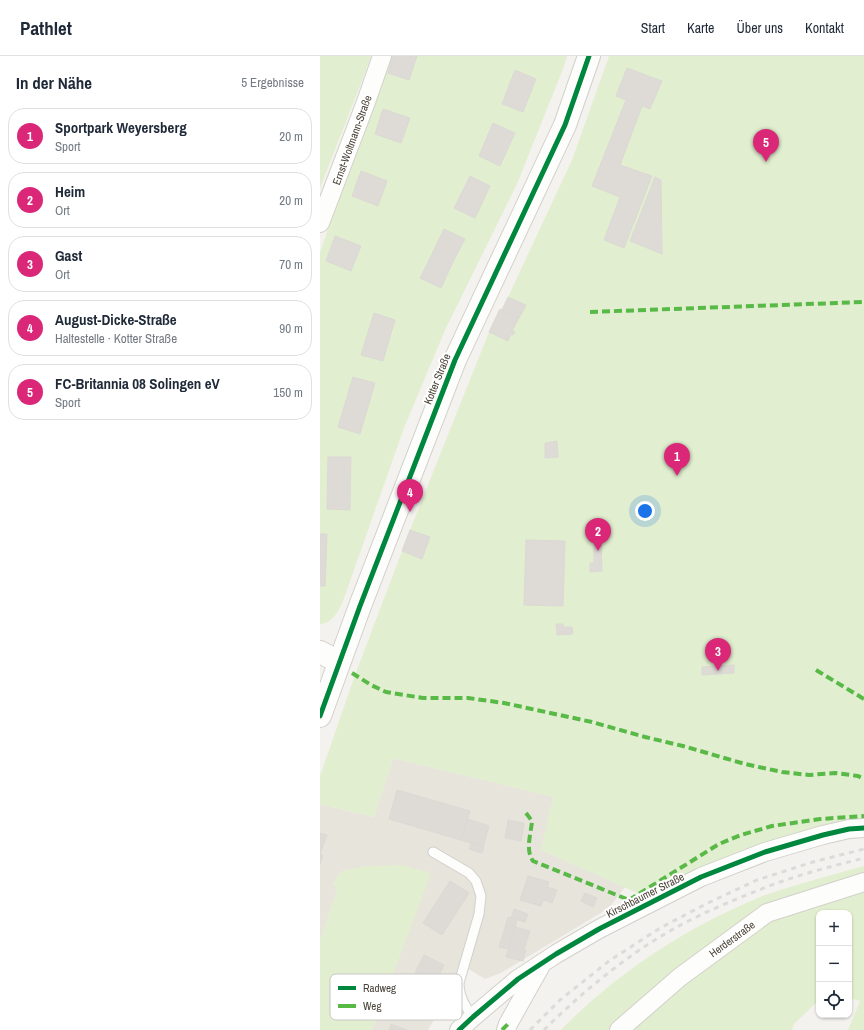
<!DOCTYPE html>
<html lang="de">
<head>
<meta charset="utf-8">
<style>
	body { margin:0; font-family:"Archivo Narrow",sans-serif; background:#f2f2f3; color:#1f2937 }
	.controls { position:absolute; right:12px; bottom:12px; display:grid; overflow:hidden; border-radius:8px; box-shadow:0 1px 3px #0004 }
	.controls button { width:36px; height:36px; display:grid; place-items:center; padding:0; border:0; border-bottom:1px solid #e0e1e3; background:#fff; color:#1f2937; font:20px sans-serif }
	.you { position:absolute; left:325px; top:455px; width:14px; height:14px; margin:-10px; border:3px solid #fff; border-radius:50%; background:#1a73e8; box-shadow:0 0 0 6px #1a73e833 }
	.badge { display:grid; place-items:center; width:26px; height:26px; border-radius:50%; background:#db2777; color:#fff; font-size:13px; font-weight:700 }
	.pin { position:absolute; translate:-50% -33px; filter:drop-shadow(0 1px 2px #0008) }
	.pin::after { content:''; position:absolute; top:21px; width:14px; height:12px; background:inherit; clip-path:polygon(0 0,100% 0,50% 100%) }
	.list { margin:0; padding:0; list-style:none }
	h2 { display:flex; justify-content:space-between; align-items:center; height:52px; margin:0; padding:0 16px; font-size:17px }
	h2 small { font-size:13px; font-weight:400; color:#747a83 }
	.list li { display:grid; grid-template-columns:26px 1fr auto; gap:12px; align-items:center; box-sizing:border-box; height:56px; margin:0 8px 8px; padding:0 8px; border:1px solid #e0e1e3; border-radius:16px }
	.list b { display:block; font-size:15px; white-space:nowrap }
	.list p { margin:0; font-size:13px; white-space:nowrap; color:#747a83 }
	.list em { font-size:13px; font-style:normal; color:#747a83 }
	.icon { flex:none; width:22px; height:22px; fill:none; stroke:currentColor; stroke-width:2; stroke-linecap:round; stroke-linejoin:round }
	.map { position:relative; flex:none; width:544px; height:974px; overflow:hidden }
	header { display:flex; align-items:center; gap:24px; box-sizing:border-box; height:56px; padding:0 20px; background:#fff; border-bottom:1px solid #e0e1e3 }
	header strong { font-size:19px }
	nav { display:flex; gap:22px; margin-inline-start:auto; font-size:14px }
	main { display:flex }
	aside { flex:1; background:#fff }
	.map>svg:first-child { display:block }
</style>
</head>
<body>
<header>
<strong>Pathlet</strong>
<nav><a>Start</a><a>Karte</a><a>Über uns</a><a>Kontakt</a></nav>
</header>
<main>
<aside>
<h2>In der Nähe<small>5 Ergebnisse</small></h2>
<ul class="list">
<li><span class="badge">1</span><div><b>Sportpark Weyersberg</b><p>Sport</p></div><em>20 m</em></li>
<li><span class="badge">2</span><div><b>Heim</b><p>Ort</p></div><em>20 m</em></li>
<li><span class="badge">3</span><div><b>Gast</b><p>Ort</p></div><em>70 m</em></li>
<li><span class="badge">4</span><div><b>August-Dicke-Straße</b><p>Haltestelle · Kotter Straße</p></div><em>90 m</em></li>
<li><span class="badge">5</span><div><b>FC-Britannia 08 Solingen eV</b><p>Sport</p></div><em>150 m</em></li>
</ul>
</aside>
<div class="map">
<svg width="544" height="974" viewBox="0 0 544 974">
	<rect width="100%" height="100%" fill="#f4f2ee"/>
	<path fill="#e7e4dc" d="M 73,702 L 234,741 L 221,794 L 305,831 L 289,852 L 181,917 L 165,923 L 140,908 L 120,954 L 108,974 L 52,974 L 110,817 L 96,813 L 25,814 L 19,818 L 13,828 L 18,832 L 0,886 L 0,748 L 54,761 Z"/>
	<path fill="#e1eecf" d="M 0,0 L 51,0 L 45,17 L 0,132 Z
		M 70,0 L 247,0 L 243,13 L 197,128 L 125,274 L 84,372 L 23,545 C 18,556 13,567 0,568 L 0,196 Z
		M 289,0 L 544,0 L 544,768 L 326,841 L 221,794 L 233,741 L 73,702 L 54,761 L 0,748 L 0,720 L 35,619 L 90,474 L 169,276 L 180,253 L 182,254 L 252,104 Z
		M 81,809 L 111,817 L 52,974 L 0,974 L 0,886 L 18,832 L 13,828 C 15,824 17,820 20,817 C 32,809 66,810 81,809 Z
		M 544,810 L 544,974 L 528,974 L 540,945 L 529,942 L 529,857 L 499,857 L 499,944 L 474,968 L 472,974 L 241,974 C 297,916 370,869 445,839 C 456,835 468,832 480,828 C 501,822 522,816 544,810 Z"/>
	<path fill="#dedbd6" stroke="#dcd9d4" d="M 73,0 L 97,0 L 89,24 L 68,17 Z
		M 307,12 L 342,25 L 330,53 L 322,50 L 300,109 L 332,120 L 304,192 L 284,184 L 300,141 L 272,130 L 306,44 L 296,40 Z
		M 195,14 L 216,23 L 203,56 L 182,48 Z
		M 63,53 L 90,62 L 81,87 L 55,78 Z
		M 173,67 L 195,77 L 180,110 L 159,100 Z
		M 41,115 L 67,125 L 58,150 L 32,140 Z
		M 150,120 L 170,130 L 155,162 L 134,152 Z
		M 335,121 L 341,124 L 342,198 L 310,185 Z
		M 124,173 L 145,183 L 132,208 L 112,198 Z
		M 15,180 L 41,190 L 31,215 L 6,205 Z
		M 112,198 L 132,208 L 121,232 L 100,222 Z
		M 188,241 L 206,249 L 199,262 L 182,254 Z
		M 180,253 L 199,262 L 192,275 L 195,276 L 193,279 L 191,278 L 188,285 L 169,276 Z
		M 54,257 L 75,264 L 63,305 L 41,299 Z
		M 33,321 L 55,327 L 40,378 L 18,371 Z
		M 237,385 L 238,401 L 225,402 L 225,387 Z
		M 8,401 L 31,401 L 30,454 L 7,453 Z
		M 90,474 L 110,481 L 102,503 L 82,495 Z
		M 0,478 L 7,478 L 5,530 L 0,530 Z
		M 281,483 L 282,515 L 270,516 L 270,507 L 274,507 L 274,484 Z
		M 206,484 L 245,485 L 243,550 L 204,549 Z
		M 236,568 L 243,568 L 243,571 L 252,571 L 253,578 L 237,579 Z
		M 414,609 L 414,617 L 382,619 L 382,611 Z
		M 77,734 L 150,755 L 141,784 L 69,763 Z
		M 148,763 L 169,770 L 163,791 L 141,784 Z
		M 188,764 L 204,767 L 201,785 L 185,782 Z
		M 0,777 L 7,779 L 0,798 L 3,799 L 0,808 Z
		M 151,787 L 164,791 L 162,797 L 149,793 Z
		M 208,820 L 229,826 L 227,831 L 237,834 L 232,847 L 223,844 L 221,850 L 200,844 Z
		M 130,825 L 149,837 L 122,879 L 103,867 Z
		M 265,837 L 277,842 L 273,851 L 261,845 Z
		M 194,853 L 208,858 L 205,866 L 191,862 Z
		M 188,861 L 197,864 L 195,871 L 186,868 Z
		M 186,868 L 195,871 L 188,893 L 179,891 Z
		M 195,871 L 210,875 L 204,893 L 206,894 L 203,905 L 186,901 Z
		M 104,899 L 124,909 L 102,953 L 82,943 Z
		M 71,968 L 87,974 L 69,974 Z"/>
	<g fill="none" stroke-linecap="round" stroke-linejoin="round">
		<g stroke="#d2d0cb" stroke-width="11">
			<path id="service" d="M 113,796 L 149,817 L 156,825 L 161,840 L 159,858 L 139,927 C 139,941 145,950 153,961"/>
		</g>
		<g stroke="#d2d0cb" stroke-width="20">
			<path id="minor" d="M 0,167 L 46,46 L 62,0
				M 139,974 L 153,961 L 198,923 L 236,898 L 279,873 L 381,821 L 445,796 L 503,779 L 529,773 L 544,772
				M 186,974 L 188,968 L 220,911
				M 299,974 L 360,921 L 447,857 L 544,826"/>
		</g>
		<g stroke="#d2d0cb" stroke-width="24">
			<path id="tertiary" d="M 0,596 L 19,606
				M 0,660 L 40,550 L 135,304 L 245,69 L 269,0"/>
		</g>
		<use href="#service" stroke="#fdfdfc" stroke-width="9"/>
		<use href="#minor" stroke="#fdfdfc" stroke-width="18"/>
		<use href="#tertiary" stroke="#fdfdfc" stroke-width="22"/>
		<path stroke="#dbdbda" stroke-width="3" stroke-dasharray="5 5" stroke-linecap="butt" d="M 210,974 L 240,944 L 289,905 L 340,872 L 388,847 L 437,824 L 493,806 L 544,793
			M 224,974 C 258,940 301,904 343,879 C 373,861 406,847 439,834 C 473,820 509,811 544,802"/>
		<path stroke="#58b947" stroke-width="4" stroke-dasharray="8 4" stroke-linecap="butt" d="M 270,256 L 544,246
			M 496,614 L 544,643
			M 32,617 L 51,629 L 66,636 L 103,642 L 148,642 L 184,647 L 272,666 L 325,681 L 363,690 L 425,708 L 462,716 L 489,719 L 515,717 L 538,720 L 544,723
			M 206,757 L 212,765 C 211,778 205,794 213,805 L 309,844 L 320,853
			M 309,844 L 399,788 L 421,779 L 452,770 L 500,763 L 544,760
			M 182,974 L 188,968"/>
		<g stroke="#fff" stroke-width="8">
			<path id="cycleway" d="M 0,660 L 40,550 L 135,304 L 245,69 L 269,0
				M 139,974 L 153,961 L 198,923 L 236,898 L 279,873 L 381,821 L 445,796 L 503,779 L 529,773 L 544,772"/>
		</g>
		<use href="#cycleway" stroke="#00873e" stroke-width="5"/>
	</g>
	<g text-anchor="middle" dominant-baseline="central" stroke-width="4" stroke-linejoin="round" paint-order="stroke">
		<g font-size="11" fill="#4b4439" stroke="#fff">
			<text transform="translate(32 84) rotate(-70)">Ernst-Woltmann-Straße</text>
			<text transform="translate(117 323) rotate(-68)">Kotter Straße</text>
			<text transform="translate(325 839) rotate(-27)">Kirschbaumer Straße</text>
			<text transform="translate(412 883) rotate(-36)">Herderstraße</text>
		</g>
	</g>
	<rect x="10" y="918" width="132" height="46" rx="6" fill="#fff" stroke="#c9c7c4" stroke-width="1"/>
	<rect x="18" y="930" width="18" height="4" fill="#00873e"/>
	<rect x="18" y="948" width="18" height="4" fill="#58b947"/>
	<g font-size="11" fill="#4b4439">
		<text x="43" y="936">Radweg</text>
		<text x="43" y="954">Weg</text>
	</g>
</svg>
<div class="controls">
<button>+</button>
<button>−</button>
<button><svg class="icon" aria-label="locate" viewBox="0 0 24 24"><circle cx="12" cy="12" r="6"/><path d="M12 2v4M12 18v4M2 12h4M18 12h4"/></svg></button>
</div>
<div class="you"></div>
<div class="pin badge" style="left:357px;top:420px">1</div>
<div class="pin badge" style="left:278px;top:495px">2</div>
<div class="pin badge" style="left:398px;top:615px">3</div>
<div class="pin badge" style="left:90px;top:456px">4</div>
<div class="pin badge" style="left:446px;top:106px">5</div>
</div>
</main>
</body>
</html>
